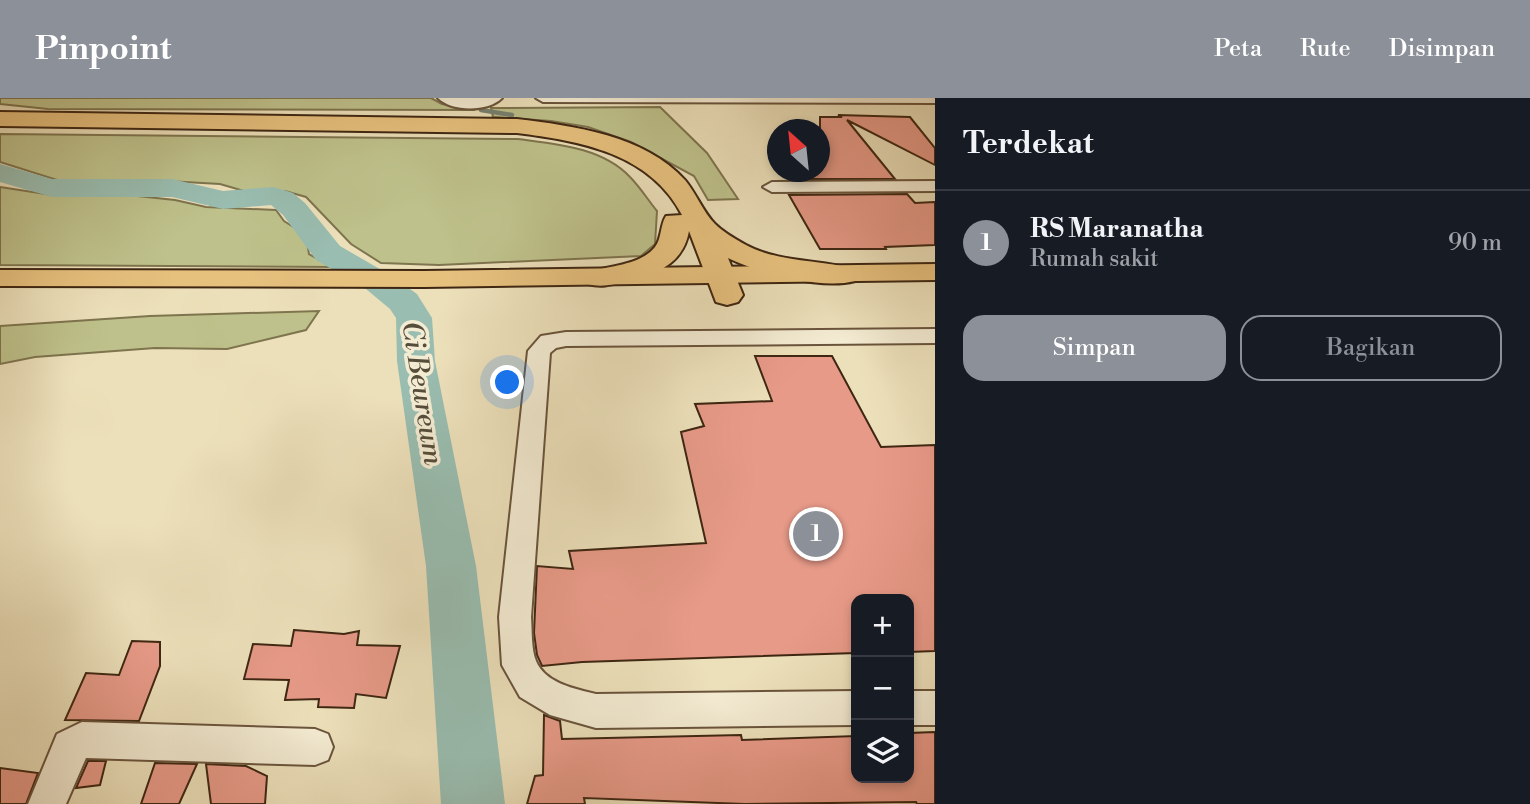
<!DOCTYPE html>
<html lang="id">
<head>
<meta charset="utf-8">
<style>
	body { margin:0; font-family:"Libre Bodoni",serif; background:#242831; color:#f1f3f6 }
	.controls { position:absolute; right:21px; bottom:21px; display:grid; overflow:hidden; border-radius:14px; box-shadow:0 4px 10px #0003 }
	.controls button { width:63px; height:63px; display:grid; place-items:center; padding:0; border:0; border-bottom:2px solid #363941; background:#171b24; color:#f1f3f6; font:35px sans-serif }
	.compass { position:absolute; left:767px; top:21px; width:63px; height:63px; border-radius:50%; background:#171b24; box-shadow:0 4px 10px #0003; rotate:333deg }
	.you { position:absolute; left:508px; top:285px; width:24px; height:24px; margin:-18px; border:5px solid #fff; border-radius:50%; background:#1a73e8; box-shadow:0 0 0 10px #1a73e833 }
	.badge { display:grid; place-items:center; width:46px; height:46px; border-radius:50%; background:#8c9099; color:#fff; font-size:23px; font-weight:700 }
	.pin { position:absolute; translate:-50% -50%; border:4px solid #fff; box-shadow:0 2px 7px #0006 }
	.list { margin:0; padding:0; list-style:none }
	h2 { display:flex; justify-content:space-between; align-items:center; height:91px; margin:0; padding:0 28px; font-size:30px }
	h2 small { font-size:23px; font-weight:400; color:#9ea1a6 }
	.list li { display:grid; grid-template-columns:46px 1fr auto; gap:21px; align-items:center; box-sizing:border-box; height:105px; padding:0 28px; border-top:2px solid #363941 }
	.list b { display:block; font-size:26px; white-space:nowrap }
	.list p { margin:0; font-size:23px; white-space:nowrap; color:#9ea1a6 }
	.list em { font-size:23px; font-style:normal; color:#9ea1a6 }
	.actions { display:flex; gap:14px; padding:21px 28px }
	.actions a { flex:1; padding:16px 0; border:2px solid #8c9099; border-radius:21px; text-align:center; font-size:24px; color:#8c9099 }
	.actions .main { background:#8c9099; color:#fff }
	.icon { flex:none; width:38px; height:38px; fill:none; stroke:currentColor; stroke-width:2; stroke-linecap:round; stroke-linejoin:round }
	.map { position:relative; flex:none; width:935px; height:706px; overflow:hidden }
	header { display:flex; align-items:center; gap:42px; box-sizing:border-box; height:98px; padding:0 35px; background:#8c9099; color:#fff }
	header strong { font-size:33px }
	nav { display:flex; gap:38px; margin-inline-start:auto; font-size:24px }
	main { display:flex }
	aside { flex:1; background:#171b24 }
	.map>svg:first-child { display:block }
</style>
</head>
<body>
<header>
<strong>Pinpoint</strong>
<nav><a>Peta</a><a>Rute</a><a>Disimpan</a></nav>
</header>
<main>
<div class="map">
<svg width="935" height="706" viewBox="0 0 935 706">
	<rect width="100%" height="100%" fill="#ece0ba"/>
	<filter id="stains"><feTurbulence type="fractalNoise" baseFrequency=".00286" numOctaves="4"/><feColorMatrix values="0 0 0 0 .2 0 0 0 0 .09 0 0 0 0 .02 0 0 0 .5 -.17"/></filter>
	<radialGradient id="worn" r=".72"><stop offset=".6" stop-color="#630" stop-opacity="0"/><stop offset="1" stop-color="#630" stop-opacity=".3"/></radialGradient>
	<path fill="#bec18b" stroke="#7e744e" stroke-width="2" d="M 0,0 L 431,0 L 442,6 L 475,12 L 48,11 L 0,6 Z
		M 660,9 L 707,55 L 738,101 L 708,102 L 694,78 L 631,44 L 588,29 L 551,23 L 493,19 L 491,10 Z
		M 0,36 L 518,41 C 555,46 602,49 630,79 C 640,89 648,102 657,113 L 655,146 L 641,158 L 439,167 L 381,165 L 351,146 L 306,99 L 285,93 L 244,93 L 220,86 L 149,82 L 57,82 L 0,64 Z
		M 0,89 L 52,97 L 128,97 L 175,102 L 206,109 L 276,112 L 284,123 L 306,137 L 309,156 L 332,169 L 0,167 Z
		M 319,213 L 306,232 L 227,251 L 155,250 L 35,259 L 0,266 L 0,228 L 150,218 Z"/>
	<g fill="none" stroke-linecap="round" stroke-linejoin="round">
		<path stroke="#758171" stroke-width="4.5" d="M 481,12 L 512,17"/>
		<path fill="#99bdb0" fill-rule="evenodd" d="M 0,66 L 52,81 L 172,81 L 223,93 L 273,89 L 284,92 L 293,95 L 305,105 L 340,148 L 390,177 L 417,196 L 432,220 L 435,263 L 476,468 L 505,706 L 441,706 L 426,468 L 397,263 L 396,220 L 390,211 L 366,191 L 316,162 L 283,117 L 271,107 L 223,111 L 172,99 L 52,99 L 0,84 Z"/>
	</g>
	<path fill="#e79a88" stroke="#3e2612" stroke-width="2" d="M 838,17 L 910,19 L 935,50 L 935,67 L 847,22 L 895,81 L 806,81 L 802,74 L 820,74 L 820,19 L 842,19 Z
		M 907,96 L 915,105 L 935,104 L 935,147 L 885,149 L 886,151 L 820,151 L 789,97 Z
		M 755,258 L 832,258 L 881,349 L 935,347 L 935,553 L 909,554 L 909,501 L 856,501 L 856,555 L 582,564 L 542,568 L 537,557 L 534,535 L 537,468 L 573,471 L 569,453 L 706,445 L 681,334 L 704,328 L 695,306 L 772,303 Z
		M 294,532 L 344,536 L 359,533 L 357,547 L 400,548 L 386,600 L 356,596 L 354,610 L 318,609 L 319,601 L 285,602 L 289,582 L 244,581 L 253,546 L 291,548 Z
		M 132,543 L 160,544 L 160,568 L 139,623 L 65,622 L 86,575 L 119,577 Z
		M 544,617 L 560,623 L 562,641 L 741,637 L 742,642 L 856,638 L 856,680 L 909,680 L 909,635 L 935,634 L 935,706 L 917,706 L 916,704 L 745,706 L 584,700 L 585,706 L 527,706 L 535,678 L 543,677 Z
		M 88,663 L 106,663 L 100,687 L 76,690 Z
		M 155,665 L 197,666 L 179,706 L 141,706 Z
		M 206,666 L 246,668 L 267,678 L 265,706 L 211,706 Z
		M 0,670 L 38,675 L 26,706 L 0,706 Z"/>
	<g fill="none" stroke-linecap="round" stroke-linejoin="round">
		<g stroke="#6a543c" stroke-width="4">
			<path id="minor" d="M 438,0 L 502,0 C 488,14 452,14 438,0 Z
				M 536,0 L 935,0 L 935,5 L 543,4 Z
				M 935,83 L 935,93 L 772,94 L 763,89 L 772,84 Z
				M 935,231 L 935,245 L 566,248 L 556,250 L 550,255 L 531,519 C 532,532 531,551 536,563 C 545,585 575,591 596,596 L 856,593 L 856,627 L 596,630 L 550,617 L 520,599 L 502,567 L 499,519 L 528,253 L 541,238 L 566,234 Z
				M 909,593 L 935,593 L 935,627 L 909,627 Z
				M 82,624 L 315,631 L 328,636 L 333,649 L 328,662 L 315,667 L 86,660 L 66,706 L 28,706 L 57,636 Z"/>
		</g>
		<g stroke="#3e2612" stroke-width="4">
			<path id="major" d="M 935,166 L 935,182 L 424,189 L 0,188 L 0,172 L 424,173 Z"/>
		</g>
		<g stroke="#3e2612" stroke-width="4">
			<path id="highway" d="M 0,14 L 517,21 C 574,28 644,37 685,82 C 696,95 703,114 715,126 C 723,134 735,141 746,147 C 780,165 818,161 855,171 L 859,177 L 855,183 C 821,192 759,175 728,160 L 743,197 L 738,204 L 727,207 L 716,204 L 689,133 C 683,166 657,176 627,183 C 614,186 602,190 588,186 L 584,180 L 588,174 C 609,168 641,167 655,149 C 662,140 660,127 666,118 L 682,117 C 650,55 580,43 517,35 L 0,28 Z"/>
		</g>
		<use href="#minor" fill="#f3ebd2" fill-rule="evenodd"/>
		<use href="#major" fill="#e6c07d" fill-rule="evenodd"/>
		<use href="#highway" fill="#e6c07d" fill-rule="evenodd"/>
	</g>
	<g text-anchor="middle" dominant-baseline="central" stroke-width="7" stroke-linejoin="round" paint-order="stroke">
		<g font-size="28" font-style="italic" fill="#554c3a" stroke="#f3ebd2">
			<text transform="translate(422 295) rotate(81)">Ci Beureum</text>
		</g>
	</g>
	<rect width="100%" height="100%" filter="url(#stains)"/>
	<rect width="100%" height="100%" fill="url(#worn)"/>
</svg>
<div class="controls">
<button>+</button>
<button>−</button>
<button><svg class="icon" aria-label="layers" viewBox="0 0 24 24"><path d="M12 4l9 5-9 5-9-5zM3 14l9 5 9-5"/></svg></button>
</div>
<svg class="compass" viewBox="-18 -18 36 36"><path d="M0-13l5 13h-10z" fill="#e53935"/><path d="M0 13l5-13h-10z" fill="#9ea1a6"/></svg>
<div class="you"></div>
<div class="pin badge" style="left:816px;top:436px">1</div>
</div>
<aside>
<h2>Terdekat<small></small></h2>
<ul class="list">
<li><span class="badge">1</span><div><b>RS Maranatha</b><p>Rumah sakit</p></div><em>90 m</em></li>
</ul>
<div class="actions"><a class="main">Simpan</a><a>Bagikan</a></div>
</aside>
</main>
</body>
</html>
